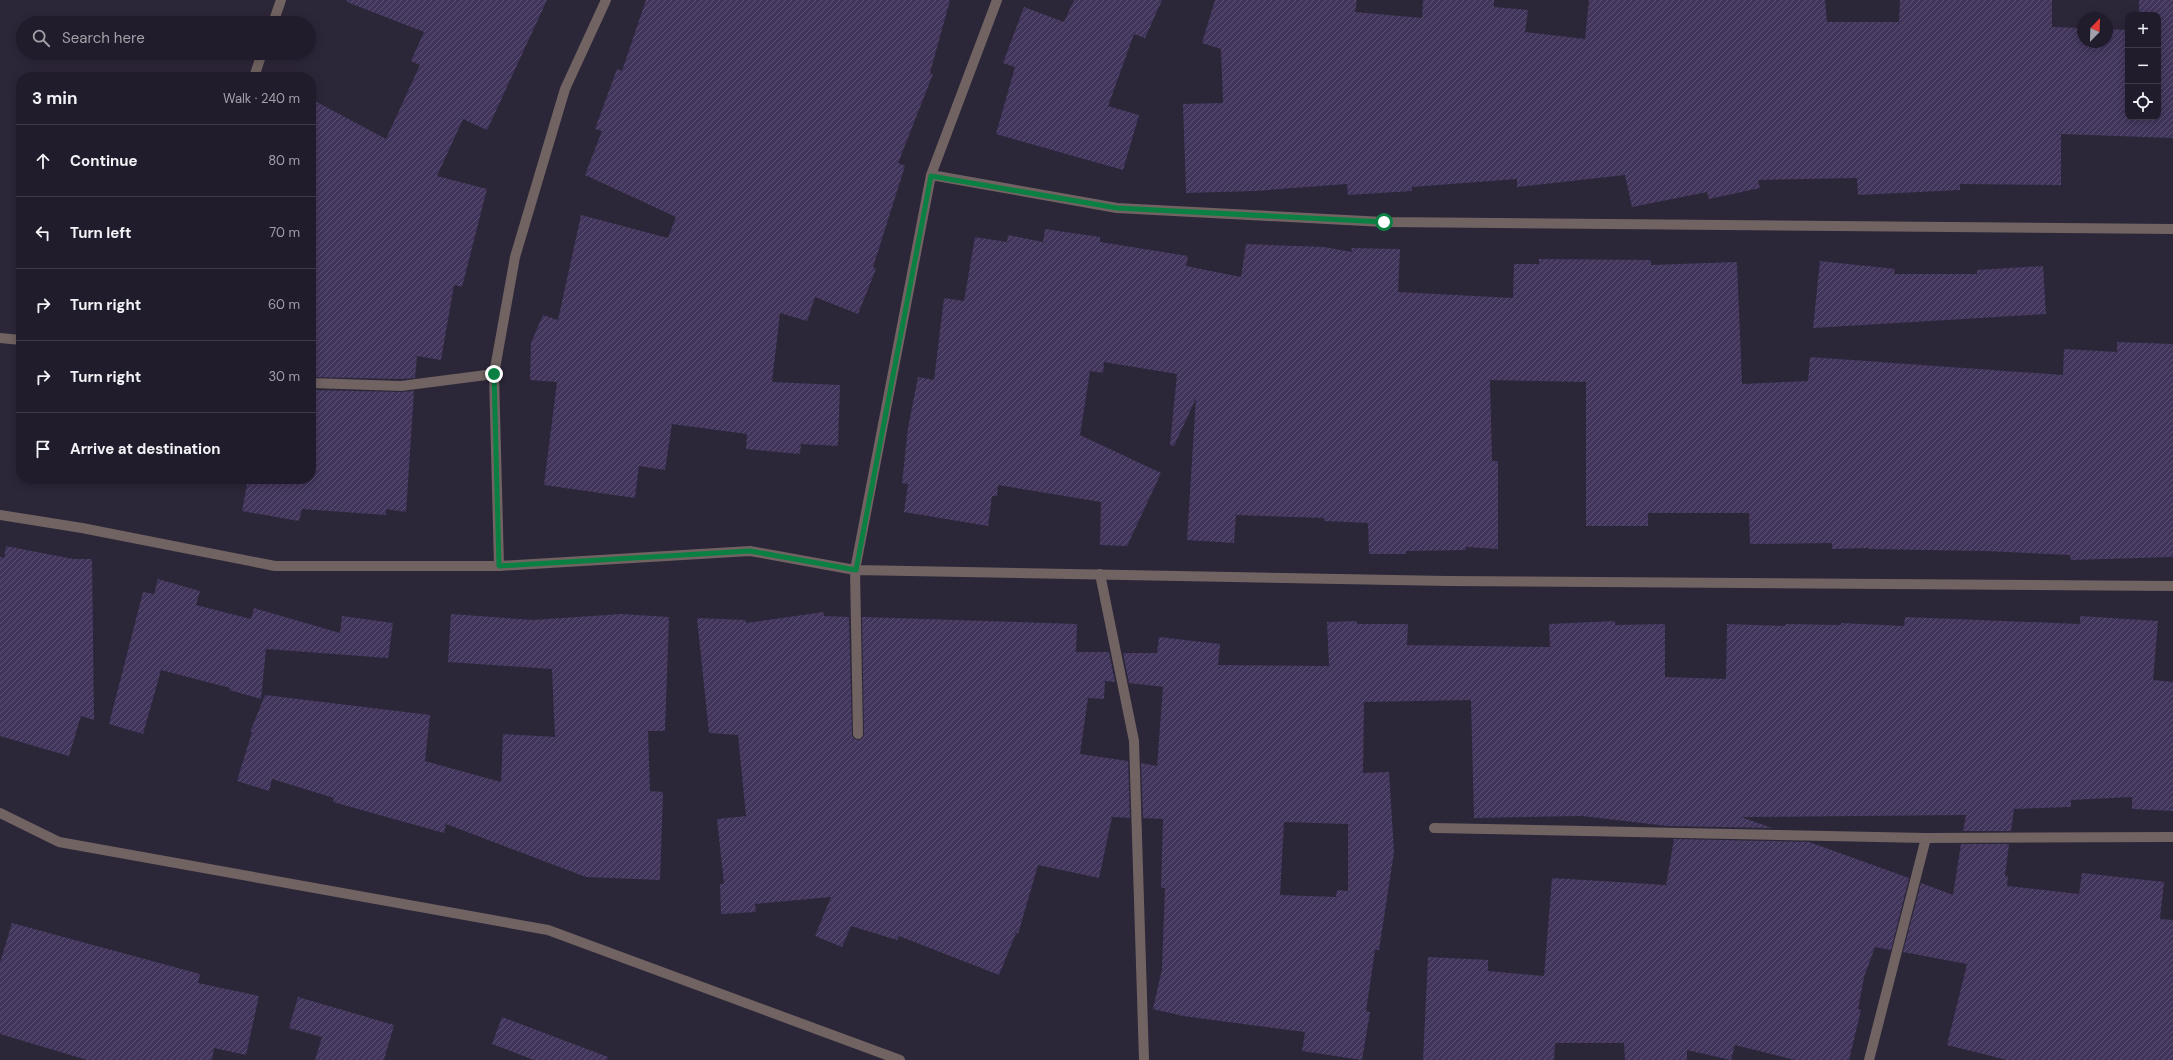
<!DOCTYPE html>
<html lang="en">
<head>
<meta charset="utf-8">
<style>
	body { margin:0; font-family:"DM Sans",sans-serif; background:#292533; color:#f1f3f6 }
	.controls { position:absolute; right:12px; top:12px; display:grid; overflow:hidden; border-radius:8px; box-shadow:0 2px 10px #0003 }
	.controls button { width:36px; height:36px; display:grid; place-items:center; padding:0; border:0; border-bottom:1px solid #3e3a47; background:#211c2b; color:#f1f3f6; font:20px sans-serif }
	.compass { position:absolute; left:2077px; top:12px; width:36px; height:36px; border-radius:50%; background:#211c2b; box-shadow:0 2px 10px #0003; rotate:23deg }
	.stop { position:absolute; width:12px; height:12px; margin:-9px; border:3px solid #0b8043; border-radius:50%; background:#fff }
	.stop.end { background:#0b8043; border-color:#fff; box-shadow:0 1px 4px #0008 }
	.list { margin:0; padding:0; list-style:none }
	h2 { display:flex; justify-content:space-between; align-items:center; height:52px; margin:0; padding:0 16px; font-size:17px }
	h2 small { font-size:13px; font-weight:400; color:#a2a1a9 }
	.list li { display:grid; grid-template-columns:26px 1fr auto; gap:12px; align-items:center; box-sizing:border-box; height:72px; padding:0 16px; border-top:1px solid #3e3a47 }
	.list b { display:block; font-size:15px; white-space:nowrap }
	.list em { font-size:13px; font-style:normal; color:#a2a1a9 }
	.icon { flex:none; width:22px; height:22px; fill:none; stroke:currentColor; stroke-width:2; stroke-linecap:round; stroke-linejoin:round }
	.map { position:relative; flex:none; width:2173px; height:1060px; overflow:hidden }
	.search { position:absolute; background:#211c2b; box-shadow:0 2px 10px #0003; left:16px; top:16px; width:300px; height:44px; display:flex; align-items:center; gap:10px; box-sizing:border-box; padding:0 14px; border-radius:22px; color:#a2a1a9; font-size:15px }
	.panel { position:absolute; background:#211c2b; box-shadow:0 2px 10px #0003; left:16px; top:72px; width:300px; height:412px; border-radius:16px }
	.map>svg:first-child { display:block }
</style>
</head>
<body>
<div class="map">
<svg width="2173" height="1060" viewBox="0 0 2173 1060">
	<defs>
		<pattern id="building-hatch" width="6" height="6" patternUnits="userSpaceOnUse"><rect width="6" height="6" fill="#41355b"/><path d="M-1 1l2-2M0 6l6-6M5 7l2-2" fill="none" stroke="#5d5373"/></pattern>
	</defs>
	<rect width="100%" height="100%" fill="#2c2639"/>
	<path fill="url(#building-hatch)" fill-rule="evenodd" d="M 347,0 L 547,0 L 487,130 L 463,119 L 437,176 L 487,189 L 462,287 L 454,285 L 441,360 L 417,356 L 415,378 L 401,379 L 311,377 L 311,99 L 386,139 L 420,65 L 411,61 L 424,32 L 347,2 Z
		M 646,0 L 950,0 L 930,73 L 933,74 L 898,163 L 905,166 L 873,267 L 876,269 L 858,314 L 815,297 L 807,321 L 780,313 L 772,382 L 840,385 L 838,446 L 801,444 L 800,454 L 746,449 L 747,434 L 672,424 L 665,470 L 639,466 L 635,498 L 544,485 L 557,382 L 530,380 L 531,343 L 543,315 L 558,320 L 581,215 L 668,238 L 676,217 L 585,175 L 602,131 L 595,129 L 617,69 L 622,71 Z
		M 1074,0 L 1162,0 L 1145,38 L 1134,34 L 1108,106 L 1139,115 L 1123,170 L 996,134 L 1015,67 L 1003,63 L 1024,7 L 1064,22 Z
		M 1215,0 L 1357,0 L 1355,12 L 1422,18 L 1423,0 L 1494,0 L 1494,7 L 1528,10 L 1525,32 L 1585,39 L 1589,0 L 1825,0 L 1827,22 L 1899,22 L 1900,0 L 2052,0 L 2052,27 L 2083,28 L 2083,42 L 2107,42 L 2107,29 L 2128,30 L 2128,117 L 2158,117 L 2158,15 L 2139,15 L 2139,0 L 2173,0 L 2173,138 L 2061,134 L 2061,185 L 1960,184 L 1960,190 L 1858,195 L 1857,178 L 1758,180 L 1760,188 L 1709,199 L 1707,192 L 1632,207 L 1625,175 L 1517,187 L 1517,179 L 1412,187 L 1412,191 L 1348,195 L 1347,184 L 1255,191 L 1186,193 L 1183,104 L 1223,103 L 1221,49 L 1202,43 Z
		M 1045,229 L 1100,237 L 1100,242 L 1188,256 L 1186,266 L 1241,277 L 1246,244 L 1324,247 L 1352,252 L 1351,248 L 1400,249 L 1398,292 L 1513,298 L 1514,264 L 1539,264 L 1539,259 L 1651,260 L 1651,265 L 1737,262 L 1742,384 L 1808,381 L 1810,357 L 2063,375 L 2064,349 L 2117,352 L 2117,342 L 2173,344 L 2173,557 L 2071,560 L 2070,555 L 1985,551 L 1869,549 L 1869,548 L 1832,549 L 1832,543 L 1750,544 L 1749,513 L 1648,513 L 1648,526 L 1586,526 L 1586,382 L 1490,380 L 1492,461 L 1498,461 L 1498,549 L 1466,547 L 1466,550 L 1406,551 L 1406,554 L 1369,554 L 1368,523 L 1324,521 L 1324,518 L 1236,515 L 1234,543 L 1187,540 L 1196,398 L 1174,446 L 1170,445 L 1177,374 L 1104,362 L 1103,373 L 1090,371 L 1080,435 L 1161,473 L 1127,546 L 1100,545 L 1101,502 L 998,485 L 997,496 L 992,496 L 988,526 L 904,512 L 908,484 L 902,483 L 908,428 L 918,377 L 934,380 L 944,298 L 964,301 L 975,237 L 1007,242 L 1008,235 L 1043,242 Z
		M 1820,261 L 1895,269 L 1894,274 L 1977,274 L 1977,270 L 2043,266 L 2046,314 L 1813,328 Z
		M 311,390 L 401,392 L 414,391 L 406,512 L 386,509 L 386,515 L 302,509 L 299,521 L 242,511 L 248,479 L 311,479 Z
		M 6,546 L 73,559 L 92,559 L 94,720 L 81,716 L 69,756 L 0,736 L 0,557 L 4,558 Z
		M 158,579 L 200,591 L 196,605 L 251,619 L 254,608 L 340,633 L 342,616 L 393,623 L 388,658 L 266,649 L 261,699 L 229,690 L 230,688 L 161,670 L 143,734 L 109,724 L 143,592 L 154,594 Z
		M 824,612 L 824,616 L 849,617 L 852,734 L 853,738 L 858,740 L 862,739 L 864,734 L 862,617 L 1077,624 L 1076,652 L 1109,652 L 1115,682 L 1105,681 L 1104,699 L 1088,698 L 1080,754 L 1128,761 L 1130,818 L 1112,817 L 1099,878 L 1038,865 L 1018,934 L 1016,933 L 999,975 L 899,936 L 897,940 L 851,926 L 842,947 L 815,936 L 831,897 L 755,904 L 756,912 L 721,914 L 720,884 L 724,884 L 717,819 L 746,816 L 738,735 L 709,733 L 697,618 L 746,620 L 746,623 Z
		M 451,614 L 532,620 L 621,614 L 669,617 L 665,731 L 648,731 L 650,791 L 663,792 L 660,880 L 586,877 L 446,824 L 444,833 L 333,802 L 334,798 L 272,779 L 269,791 L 237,781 L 252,732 L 250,732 L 265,695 L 430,715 L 425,761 L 501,782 L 503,734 L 555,737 L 552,669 L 448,662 Z
		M 2080,616 L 2158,621 L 2153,680 L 2173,682 L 2173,811 L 2132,809 L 2132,797 L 2071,800 L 2071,807 L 2014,809 L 2011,831 L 1963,831 L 1966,815 L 1741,817 L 1772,828 L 1668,826 L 1582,816 L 1474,818 L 1471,700 L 1364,702 L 1363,773 L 1389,772 L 1394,852 L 1379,950 L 1375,950 L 1366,1011 L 1370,1012 L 1362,1060 L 1302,1051 L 1305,1032 L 1183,1016 L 1153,1009 L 1162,969 L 1165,888 L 1161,888 L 1163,819 L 1143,818 L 1141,763 L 1157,766 L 1163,687 L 1129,683 L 1123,653 L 1157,653 L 1159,637 L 1220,644 L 1218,665 L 1329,666 L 1327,622 L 1357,621 L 1357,624 L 1408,624 L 1407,645 L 1550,647 L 1549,624 L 1615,621 L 1615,625 L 1665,624 L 1665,677 L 1726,679 L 1727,624 L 1785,626 L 1786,624 L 1841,625 L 1841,623 L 1904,626 L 1905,617 L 2080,624 ZM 1284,822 L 1348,824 L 1348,891 L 1337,890 L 1336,897 L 1280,895 Z
		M 1674,839 L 1809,842 L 1909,878 L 1891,950 L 1875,947 L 1864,977 L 1858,1009 L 1861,1010 L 1849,1060 L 1795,1060 L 1735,1045 L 1731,1060 L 1687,1050 L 1687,1060 L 1625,1060 L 1624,1043 L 1555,1043 L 1554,1060 L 1423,1060 L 1428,957 L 1488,960 L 1488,971 L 1544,976 L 1552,878 L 1666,885 Z
		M 1961,844 L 2009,844 L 2005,876 L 2008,876 L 2007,886 L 2079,894 L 2082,873 L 2164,882 L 2160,919 L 2173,920 L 2173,1060 L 2007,1060 L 1947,1045 L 1967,964 L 1903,952 L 1921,883 L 1953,895 Z
		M 12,923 L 200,974 L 198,983 L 259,996 L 246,1055 L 214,1048 L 212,1060 L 87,1060 L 0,1034 L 0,963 Z
		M 298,997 L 394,1025 L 384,1060 L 315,1060 L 322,1037 L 289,1028 Z
		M 502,1017 L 608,1057 L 607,1060 L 534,1060 L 492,1044 Z"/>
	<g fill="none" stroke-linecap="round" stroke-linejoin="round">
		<path stroke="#706361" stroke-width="10" d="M 273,23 L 281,0
			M 254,77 L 262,53
			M 931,175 L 1117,208 L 1384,222 L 2173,229
			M 0,338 L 21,340
			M 311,383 L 401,386 L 494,374
			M 0,515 L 82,528 L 275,566 L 499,566 L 750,551 L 855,570 L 1448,581 L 2173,586
			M 499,566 L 494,374 L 515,257 L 565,89 L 606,0
			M 1100,574 L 1134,741 L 1144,1060
			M 858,734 L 855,570 L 931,175 L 997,0
			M 0,813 L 59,842 L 548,930 L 900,1060
			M 1434,828 L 1926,838 L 2173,837
			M 1869,1060 L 1926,838"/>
	</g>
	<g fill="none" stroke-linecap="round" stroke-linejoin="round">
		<path stroke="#0b8043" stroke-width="5" d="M 494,374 L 499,566 L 750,551 L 856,570 L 931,176 L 1117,208 L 1384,222"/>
	</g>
</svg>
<div class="controls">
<button>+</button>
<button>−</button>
<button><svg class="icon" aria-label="locate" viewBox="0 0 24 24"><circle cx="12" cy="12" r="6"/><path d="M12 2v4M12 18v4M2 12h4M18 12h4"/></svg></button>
</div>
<svg class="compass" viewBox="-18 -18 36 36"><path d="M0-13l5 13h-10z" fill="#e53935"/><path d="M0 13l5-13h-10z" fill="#a2a1a9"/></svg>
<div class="stop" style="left:1384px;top:222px"></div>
<div class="stop end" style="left:494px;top:374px"></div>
<div class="search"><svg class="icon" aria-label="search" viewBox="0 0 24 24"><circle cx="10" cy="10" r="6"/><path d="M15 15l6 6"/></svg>Search here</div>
<section class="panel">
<h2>3 min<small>Walk · 240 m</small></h2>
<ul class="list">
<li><svg class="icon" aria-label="ahead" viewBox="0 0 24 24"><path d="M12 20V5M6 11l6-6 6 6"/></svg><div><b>Continue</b></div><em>80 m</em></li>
<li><svg class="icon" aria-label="left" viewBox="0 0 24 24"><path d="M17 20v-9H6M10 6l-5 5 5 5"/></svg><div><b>Turn left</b></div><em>70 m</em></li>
<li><svg class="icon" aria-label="right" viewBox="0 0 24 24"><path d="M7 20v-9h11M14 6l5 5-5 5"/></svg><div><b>Turn right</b></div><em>60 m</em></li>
<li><svg class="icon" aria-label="right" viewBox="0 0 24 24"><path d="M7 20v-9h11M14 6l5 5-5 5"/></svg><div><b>Turn right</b></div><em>30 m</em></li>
<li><svg class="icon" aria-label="arrive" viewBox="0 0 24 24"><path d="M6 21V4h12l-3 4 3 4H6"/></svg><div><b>Arrive at destination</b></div></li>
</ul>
</section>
</div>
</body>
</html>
